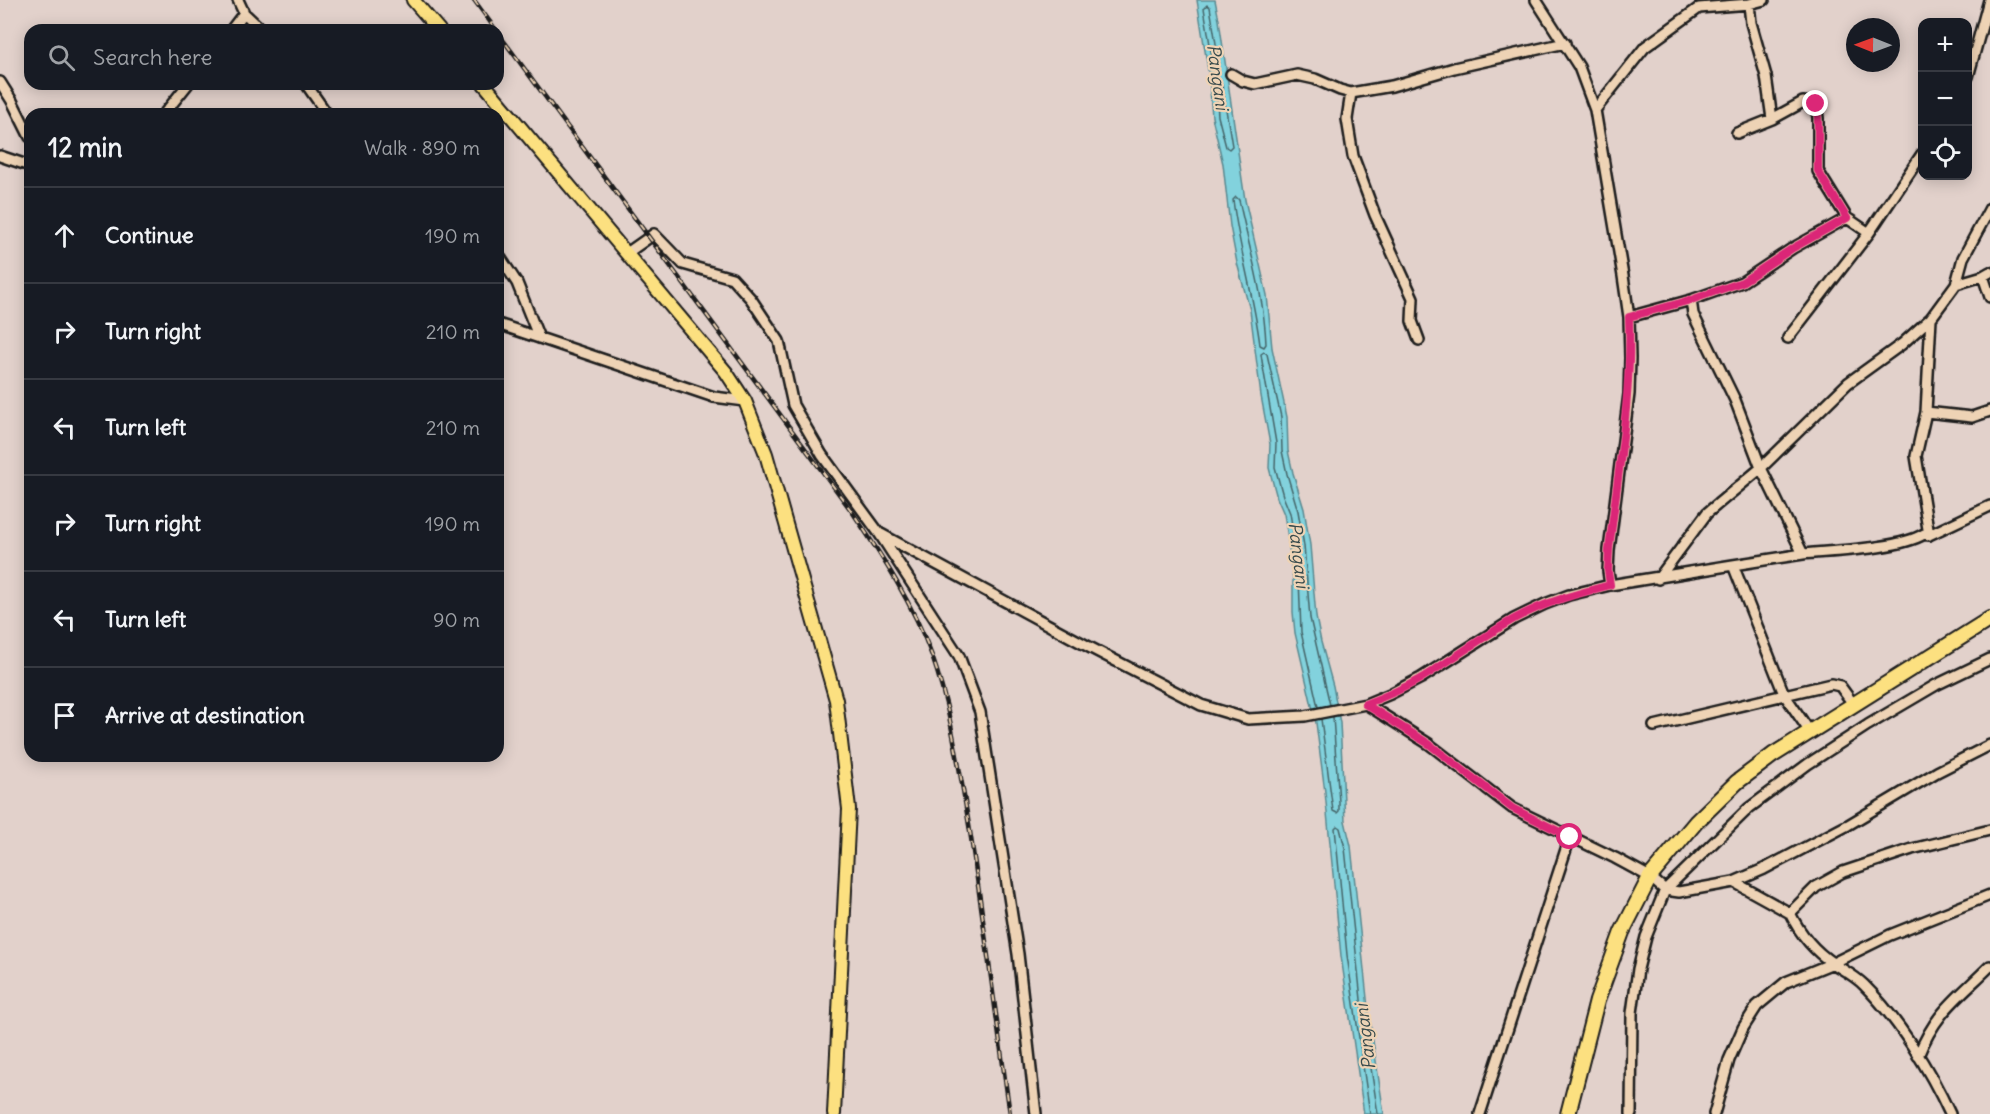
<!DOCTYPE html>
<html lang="en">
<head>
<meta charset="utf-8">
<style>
	body { margin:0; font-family:Delius,sans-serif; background:#242831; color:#f1f3f6 }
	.controls { position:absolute; right:18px; top:18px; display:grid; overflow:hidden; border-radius:12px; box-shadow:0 3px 15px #0003 }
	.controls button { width:54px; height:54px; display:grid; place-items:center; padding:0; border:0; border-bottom:2px solid #363941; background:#171b24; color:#f1f3f6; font:30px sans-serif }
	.compass { position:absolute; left:1846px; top:18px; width:54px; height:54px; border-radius:50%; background:#171b24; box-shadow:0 3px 15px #0003; rotate:271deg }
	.stop { position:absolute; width:18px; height:18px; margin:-14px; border:4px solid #db2777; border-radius:50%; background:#fff }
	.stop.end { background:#db2777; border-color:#fff; box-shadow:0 2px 6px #0008 }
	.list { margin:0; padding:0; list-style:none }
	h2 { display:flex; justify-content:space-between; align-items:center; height:78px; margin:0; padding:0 24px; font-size:26px }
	h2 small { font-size:20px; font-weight:400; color:#9ea1a6 }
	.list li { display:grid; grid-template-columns:39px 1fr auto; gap:18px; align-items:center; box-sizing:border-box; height:96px; padding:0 24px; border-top:2px solid #363941 }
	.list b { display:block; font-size:22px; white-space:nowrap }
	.list em { font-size:20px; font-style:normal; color:#9ea1a6 }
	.icon { flex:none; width:33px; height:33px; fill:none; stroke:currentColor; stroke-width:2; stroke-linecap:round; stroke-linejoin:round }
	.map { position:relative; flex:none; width:1990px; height:1114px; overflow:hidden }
	.search { position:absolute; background:#171b24; box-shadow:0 3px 15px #0003; left:24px; top:24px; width:480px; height:66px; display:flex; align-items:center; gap:15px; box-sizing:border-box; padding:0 21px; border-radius:18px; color:#9ea1a6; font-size:22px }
	.panel { position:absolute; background:#171b24; box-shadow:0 3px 15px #0003; left:24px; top:108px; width:480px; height:654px; border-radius:18px }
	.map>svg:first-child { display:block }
</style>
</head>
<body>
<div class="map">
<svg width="1990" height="1114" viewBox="0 0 1990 1114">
	<rect width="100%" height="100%" fill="#e2d1cb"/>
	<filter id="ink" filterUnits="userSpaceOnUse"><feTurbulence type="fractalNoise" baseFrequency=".0167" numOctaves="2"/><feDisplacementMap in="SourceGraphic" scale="12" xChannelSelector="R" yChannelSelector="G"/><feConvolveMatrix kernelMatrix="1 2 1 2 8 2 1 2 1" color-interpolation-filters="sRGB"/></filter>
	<g filter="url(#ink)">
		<path fill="#82d2dd" stroke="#598990" stroke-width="1.5" d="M 1197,0 L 1215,0 L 1219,20 L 1245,200 L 1267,295 L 1272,348 L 1287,417 L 1288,451 L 1293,473 L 1304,509 L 1310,545 L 1316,617 L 1321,642 L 1333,686 L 1340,723 L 1345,821 L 1351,846 L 1368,1008 L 1384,1114 L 1364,1114 L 1341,956 L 1325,792 L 1316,723 L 1295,633 L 1293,612 L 1293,579 L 1288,538 L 1284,514 L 1277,498 L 1269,468 L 1270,444 L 1261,396 L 1250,310 L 1237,263 L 1230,226 L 1223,164 L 1212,117 L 1209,76 Z"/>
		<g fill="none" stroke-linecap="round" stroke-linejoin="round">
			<path stroke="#456569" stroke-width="1.5" d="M 1207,5 L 1210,7 L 1218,56 L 1219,63 L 1217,66 L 1213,63 L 1204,8 Z
				M 1219,83 L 1222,85 L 1232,146 L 1229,149 L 1226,147 L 1218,116 L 1216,85 Z
				M 1236,197 L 1239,200 C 1249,248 1264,294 1266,344 L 1264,347 L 1260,345 C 1254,296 1239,249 1233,200 Z
				M 1318,707 L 1301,632 L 1299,578 L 1294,537 L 1290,513 L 1283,496 L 1275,467 L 1276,443 L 1262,361 L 1261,354 L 1264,352 L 1267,354 L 1281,417 L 1282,451 L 1287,474 L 1298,511 L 1304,546 L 1310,618 L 1330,705
				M 1321,719 L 1333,811 L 1337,813 L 1339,811 L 1339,802 L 1333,717
				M 1370,1114 L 1347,955 L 1335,828 L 1337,826 L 1340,828 L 1345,848 L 1362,1009 L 1378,1114"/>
			<g stroke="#1c1c1c" stroke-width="14">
				<path id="minor" d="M 238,0 L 244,13 L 262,30
					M 1536,0 L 1579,67 L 1595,110 L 1623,276 L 1629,317 L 1630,358 L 1629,394 L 1609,550 L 1608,571 L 1610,585
					M 1749,4 L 1751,23 L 1766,76 L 1772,119
					M 231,30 L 244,13
					M 1231,74 L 1243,81 L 1255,84 L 1297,75 L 1315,79 L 1340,90 L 1351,93 L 1392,86 L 1454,68 L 1565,43
					M 1968,77 L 1989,0
					M 0,82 L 12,101 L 30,137
					M 306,84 L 327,114
					M 1351,93 L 1347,119 L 1353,156 L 1375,215 L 1413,298 L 1412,321 L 1419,340
					M 1595,110 L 1645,47 L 1699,8 L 1749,4 L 1764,0
					M 164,114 L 188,84
					M 1737,133 L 1772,119 L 1803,102 L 1816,104 L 1818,118 L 1818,171 L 1847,218 L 1869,233
					M 0,156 L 30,166
					M 627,253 L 654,234 L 683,264 L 732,278 L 751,299 L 779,341 L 793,405 L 822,455 L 879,533 L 959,656 L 980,712 L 1018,954 L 1036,1114
					M 498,254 L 517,283 L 539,338
					M 1983,276 L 1990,297
					M 1956,284 L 1983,276 L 1990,272
					M 1691,300 L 1693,314 L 1735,400 L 1761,468 L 1803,554 C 1833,551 1900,549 1924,534 L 1929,535 L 1990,506
					M 1629,317 L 1691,300 L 1742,282 L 1793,248 L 1847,218
					M 498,324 L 714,397 L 745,401
					M 1788,338 L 1869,233 L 1922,154
					M 1926,412 L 1972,417 L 1990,411
					M 879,533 L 1091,648 L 1201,705 L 1248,719 L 1305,716 L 1366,704 L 1390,694 L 1421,678 L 1514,619 L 1545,604 L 1569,595 L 1610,585 L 1733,565 L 1784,694 L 1810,732
					M 1929,535 L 1916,456 L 1926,412 L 1931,318
					M 1733,565 L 1803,554
					M 1658,579 L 1707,513 L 1761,468 L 1848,383 L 1902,344 L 1931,318 L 1956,284 L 1963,258 L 1990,208
					M 1366,704 L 1429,744 L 1512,808 L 1615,858 L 1650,877 L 1665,890 L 1679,892 L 1734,882 L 1764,869 L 1848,825 L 1937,772 L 1990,745
					M 1654,726 L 1831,684 L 1840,686 L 1854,705
					M 1734,882 L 1790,913
					M 1918,1056 C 1936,1011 1958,998 1990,966
					M 1480,1114 L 1570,837
					M 1631,1114 L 1632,1013 L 1638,969 L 1646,937 L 1665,890 L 1749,808 L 1808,764 L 1868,725 L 1936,685 L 1990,659
					M 1714,1114 L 1729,1060 L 1743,1028 L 1757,1006 L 1786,982 L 1833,963 L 1890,935 L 1990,895
					M 1950,1114 C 1930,1070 1898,1019 1864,985 C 1855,976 1845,971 1834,964 C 1814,951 1800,934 1790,913 L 1816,887 L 1843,872 L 1912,849 L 1990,830"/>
			</g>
			<g stroke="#1c1c1c" stroke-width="16">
				<path id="major" d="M 413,0 L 439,30
					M 484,84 L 726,372 L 745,401 L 766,454 L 836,700 L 849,809 L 834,1114"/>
			</g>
			<g stroke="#1c1c1c" stroke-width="18">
				<path id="highway" d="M 1568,1114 L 1597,1001 L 1622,932 L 1650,877 L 1696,822 L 1737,782 L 1773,755 L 1990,619"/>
			</g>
			<use href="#minor" stroke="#eed3b5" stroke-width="9"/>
			<use href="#major" stroke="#fce080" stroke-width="12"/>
			<use href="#highway" stroke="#fce080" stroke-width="14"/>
			<g stroke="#1c1c1c" stroke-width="4.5">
				<path id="rail" d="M 474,0 L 496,30
					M 498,33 L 853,513 C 883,558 913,604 932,656 C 951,710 959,768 969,825 C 984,921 996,1018 1010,1114"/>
			</g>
			<use href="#rail" stroke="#eed3b5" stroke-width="2" stroke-dasharray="7" stroke-linecap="butt"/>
		</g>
	</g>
	<g fill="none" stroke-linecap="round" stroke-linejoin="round" filter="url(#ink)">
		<path stroke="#db2777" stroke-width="8" d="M 1570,837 L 1512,808 L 1429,744 L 1365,704 C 1384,697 1403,689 1420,679 C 1452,660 1482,637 1514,619 C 1545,602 1576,594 1610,585 L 1608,571 L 1609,550 C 1618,472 1632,395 1629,317 L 1691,300 L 1742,282 L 1793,248 L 1847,218 L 1818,171 L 1818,118 L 1816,104"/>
	</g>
	<g text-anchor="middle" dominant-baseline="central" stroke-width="4.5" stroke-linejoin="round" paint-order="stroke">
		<g font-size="18" font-style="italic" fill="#364a4c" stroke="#eed3b5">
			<text transform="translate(1218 77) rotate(82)">Pangani</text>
			<text transform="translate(1299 555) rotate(83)">Pangani</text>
			<text transform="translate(1365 1037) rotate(-97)">Pangani</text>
		</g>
	</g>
</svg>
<div class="controls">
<button>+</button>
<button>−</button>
<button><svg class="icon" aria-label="locate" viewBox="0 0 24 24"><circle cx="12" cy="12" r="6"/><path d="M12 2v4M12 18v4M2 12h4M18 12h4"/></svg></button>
</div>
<svg class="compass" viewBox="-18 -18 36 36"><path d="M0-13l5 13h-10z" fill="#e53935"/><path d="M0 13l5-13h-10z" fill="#9ea1a6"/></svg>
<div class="stop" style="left:1570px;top:837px"></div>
<div class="stop end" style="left:1816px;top:104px"></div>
<div class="search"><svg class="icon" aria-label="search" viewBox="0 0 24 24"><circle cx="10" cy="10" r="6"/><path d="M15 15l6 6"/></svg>Search here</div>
<section class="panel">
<h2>12 min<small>Walk · 890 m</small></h2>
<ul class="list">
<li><svg class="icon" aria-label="ahead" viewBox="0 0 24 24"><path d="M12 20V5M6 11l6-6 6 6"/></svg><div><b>Continue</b></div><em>190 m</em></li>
<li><svg class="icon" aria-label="right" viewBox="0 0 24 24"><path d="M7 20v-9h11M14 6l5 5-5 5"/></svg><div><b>Turn right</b></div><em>210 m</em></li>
<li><svg class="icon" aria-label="left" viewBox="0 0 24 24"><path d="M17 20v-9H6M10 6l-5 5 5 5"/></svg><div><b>Turn left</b></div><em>210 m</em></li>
<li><svg class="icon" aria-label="right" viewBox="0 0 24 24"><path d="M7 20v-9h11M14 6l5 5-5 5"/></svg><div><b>Turn right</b></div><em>190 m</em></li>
<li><svg class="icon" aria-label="left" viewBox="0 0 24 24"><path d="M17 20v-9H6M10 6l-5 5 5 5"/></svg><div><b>Turn left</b></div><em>90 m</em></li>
<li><svg class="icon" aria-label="arrive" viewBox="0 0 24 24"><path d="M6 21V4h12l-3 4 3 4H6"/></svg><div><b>Arrive at destination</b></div></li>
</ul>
</section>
</div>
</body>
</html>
